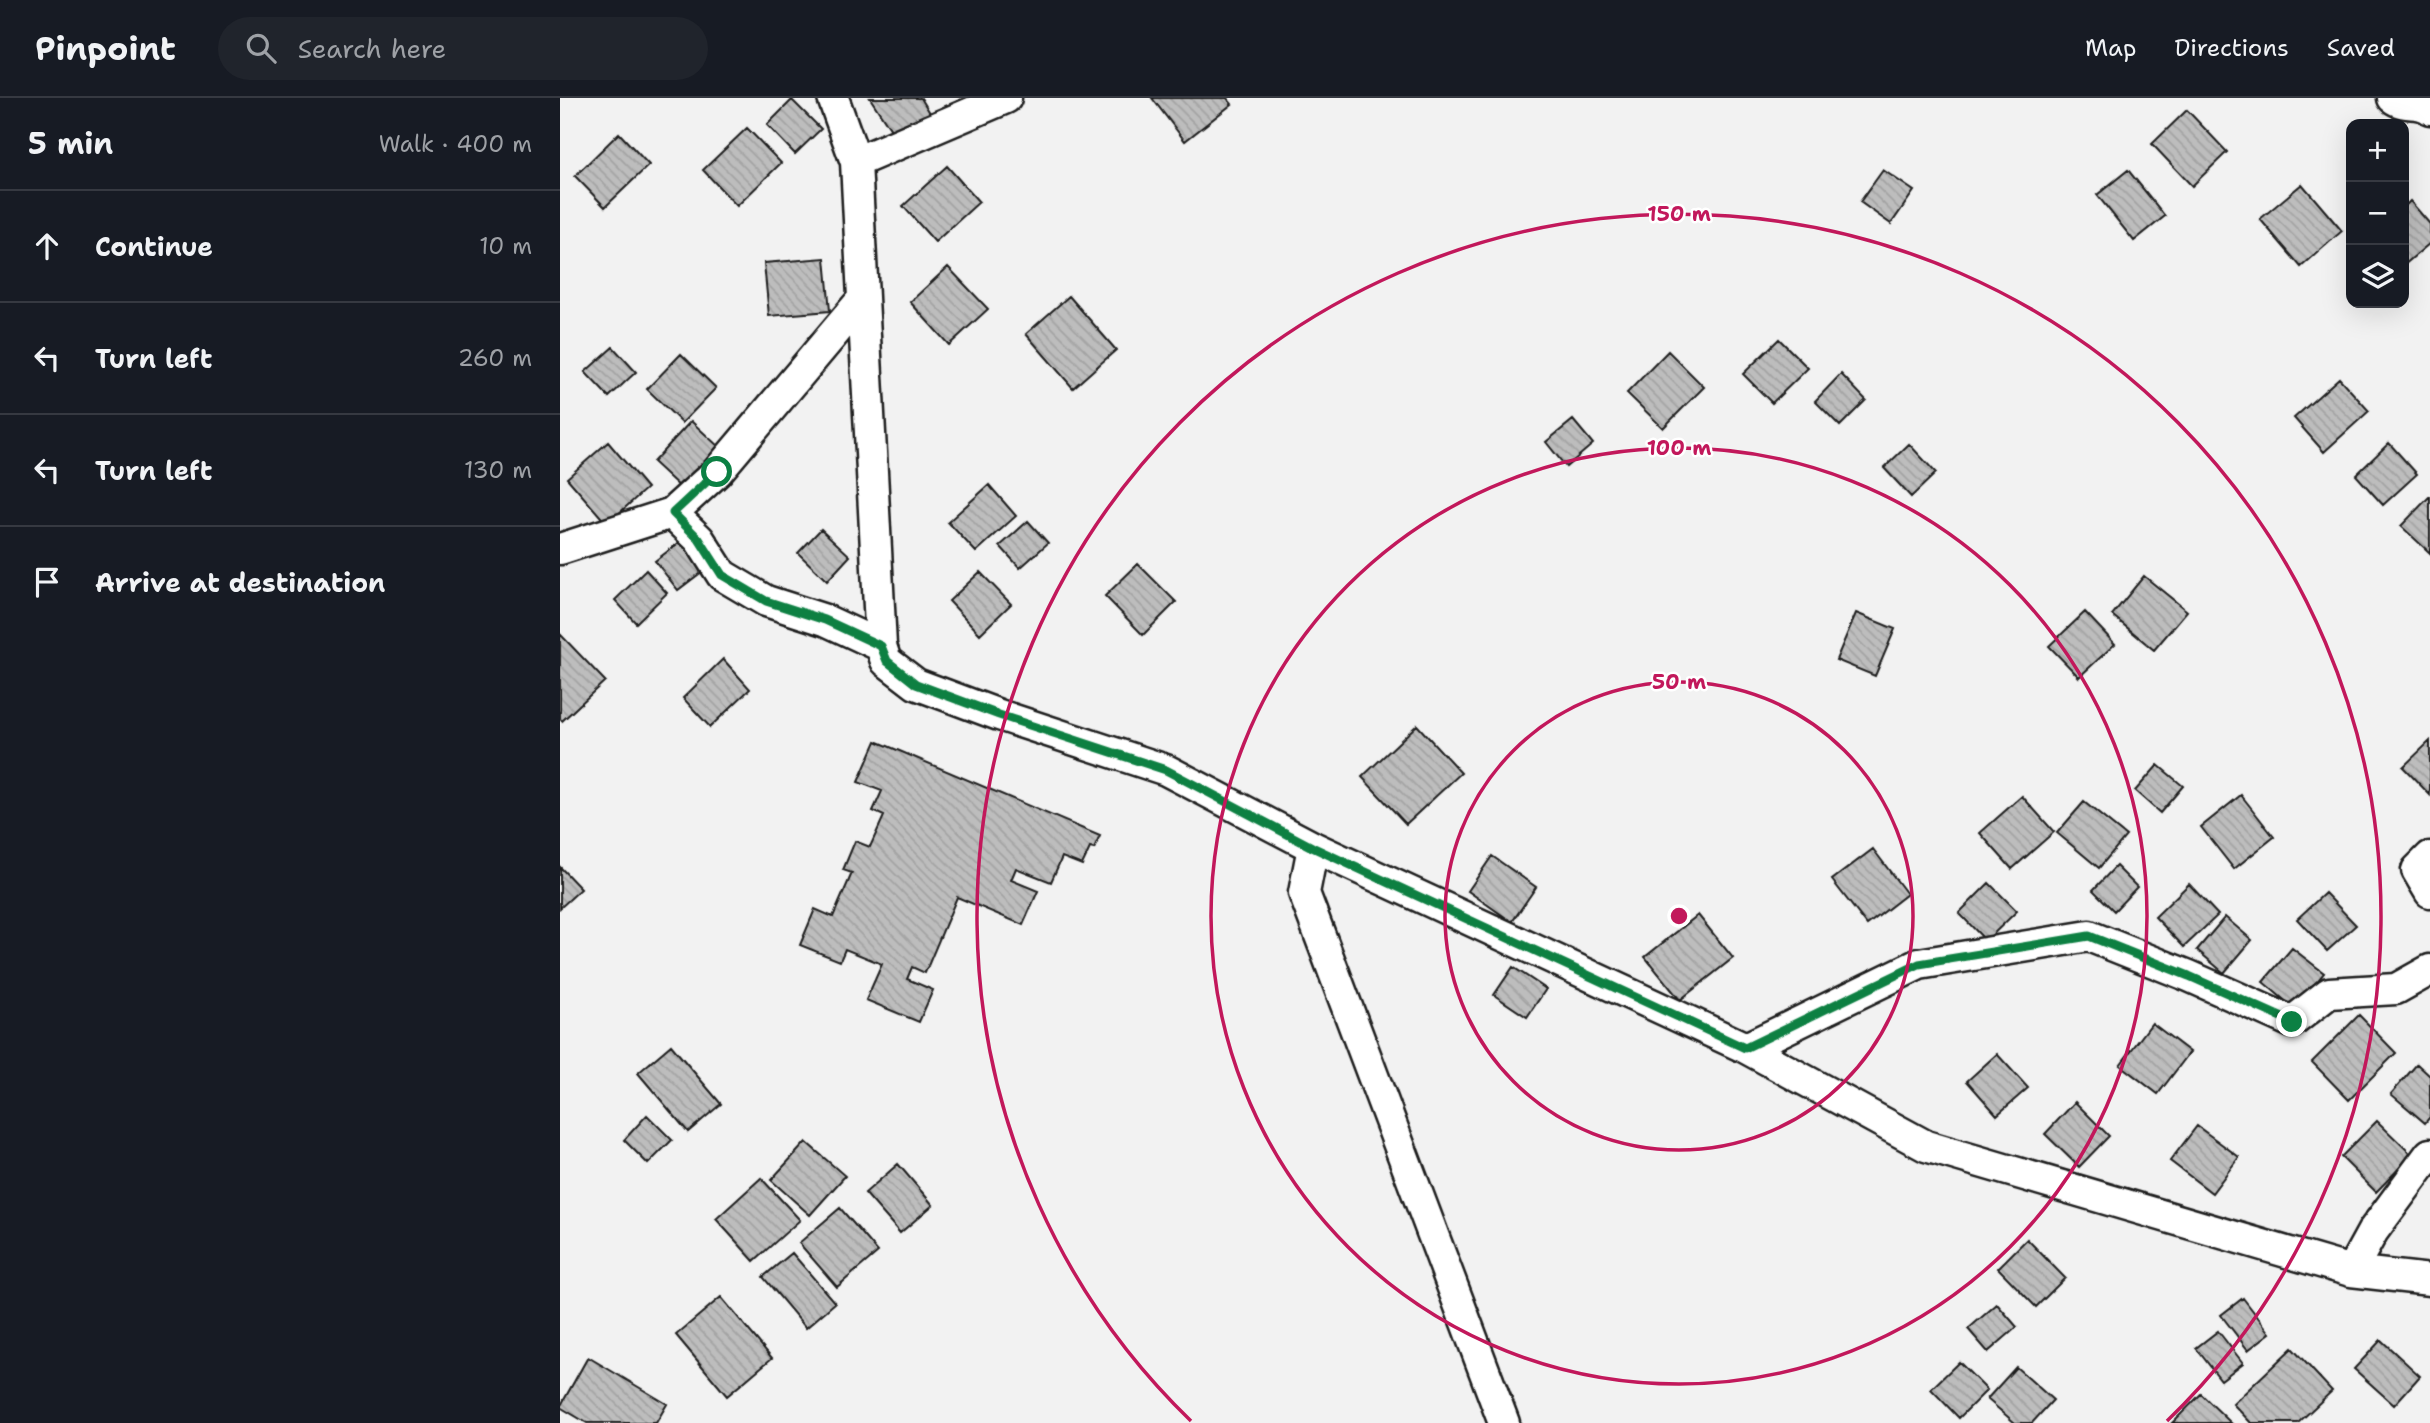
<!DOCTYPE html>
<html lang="en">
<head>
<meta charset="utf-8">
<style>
	body { margin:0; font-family:"Shantell Sans",sans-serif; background:#20242c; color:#f1f3f6 }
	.controls { position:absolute; right:21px; top:21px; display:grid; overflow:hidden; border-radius:14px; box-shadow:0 7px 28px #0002 }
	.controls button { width:63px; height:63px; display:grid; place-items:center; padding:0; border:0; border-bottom:2px solid #363941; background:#171b24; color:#f1f3f6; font:35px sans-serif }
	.stop { position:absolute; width:21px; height:21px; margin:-16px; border:5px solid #0b8043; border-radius:50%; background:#fff }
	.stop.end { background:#0b8043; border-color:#fff; box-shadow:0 2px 7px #0008 }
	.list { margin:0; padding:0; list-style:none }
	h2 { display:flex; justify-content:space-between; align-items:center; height:91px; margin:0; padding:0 28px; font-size:30px }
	h2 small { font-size:23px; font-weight:400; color:#9ea1a6 }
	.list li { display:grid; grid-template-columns:46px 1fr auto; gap:21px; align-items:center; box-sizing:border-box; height:112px; padding:0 28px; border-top:2px solid #363941 }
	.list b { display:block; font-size:26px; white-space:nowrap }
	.list em { font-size:23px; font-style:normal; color:#9ea1a6 }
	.icon { flex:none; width:38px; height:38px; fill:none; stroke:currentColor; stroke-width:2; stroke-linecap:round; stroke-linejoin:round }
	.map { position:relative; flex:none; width:1870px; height:1325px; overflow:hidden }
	header { display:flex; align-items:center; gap:42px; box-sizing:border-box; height:98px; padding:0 35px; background:#171b24; border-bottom:2px solid #363941 }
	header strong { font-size:33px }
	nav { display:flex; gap:38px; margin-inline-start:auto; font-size:24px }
	.search { width:490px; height:63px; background:#20242c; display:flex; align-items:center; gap:18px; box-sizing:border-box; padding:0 24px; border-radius:38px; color:#9ea1a6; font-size:26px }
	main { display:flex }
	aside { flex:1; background:#171b24 }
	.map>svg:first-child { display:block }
</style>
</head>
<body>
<header>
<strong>Pinpoint</strong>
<div class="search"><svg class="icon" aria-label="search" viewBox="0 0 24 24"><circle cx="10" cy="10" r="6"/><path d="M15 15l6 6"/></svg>Search here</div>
<nav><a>Map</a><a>Directions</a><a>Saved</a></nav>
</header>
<main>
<aside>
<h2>5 min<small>Walk · 400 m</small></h2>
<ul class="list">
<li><svg class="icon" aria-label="ahead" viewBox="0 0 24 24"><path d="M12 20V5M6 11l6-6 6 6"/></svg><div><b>Continue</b></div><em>10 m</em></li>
<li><svg class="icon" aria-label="left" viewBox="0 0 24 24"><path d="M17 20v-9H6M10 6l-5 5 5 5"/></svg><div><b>Turn left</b></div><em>260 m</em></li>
<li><svg class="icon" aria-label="left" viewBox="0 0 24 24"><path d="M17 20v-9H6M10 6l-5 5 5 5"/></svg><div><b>Turn left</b></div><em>130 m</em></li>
<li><svg class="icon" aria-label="arrive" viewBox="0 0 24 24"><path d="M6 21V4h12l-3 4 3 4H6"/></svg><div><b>Arrive at destination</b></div></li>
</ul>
</aside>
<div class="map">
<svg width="1870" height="1325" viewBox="0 0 1870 1325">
	<defs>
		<pattern id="building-back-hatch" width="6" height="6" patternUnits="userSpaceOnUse" patternTransform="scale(1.75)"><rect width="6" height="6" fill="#bdbdbd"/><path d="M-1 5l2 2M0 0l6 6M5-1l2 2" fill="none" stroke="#a2a2a2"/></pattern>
	</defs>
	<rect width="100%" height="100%" fill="#f2f2f2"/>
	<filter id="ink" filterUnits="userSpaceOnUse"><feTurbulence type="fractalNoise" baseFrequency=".0143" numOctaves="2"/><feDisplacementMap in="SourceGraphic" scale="14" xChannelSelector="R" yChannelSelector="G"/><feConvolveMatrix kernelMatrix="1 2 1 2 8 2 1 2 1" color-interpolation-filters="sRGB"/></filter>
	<g filter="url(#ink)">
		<path fill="url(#building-back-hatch)" stroke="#1c1c1c" stroke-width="2" d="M 310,0 L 361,0 L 370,15 L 335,38 Z
			M 592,0 L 667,0 L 672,6 L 625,43 Z
			M 232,2 L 261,31 L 235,56 L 207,27 Z
			M 1627,12 L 1667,54 L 1632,88 L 1592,46 Z
			M 187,30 L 221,65 L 177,108 L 143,72 Z
			M 59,35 L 89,67 L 45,109 L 15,78 Z
			M 387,68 L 419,104 L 375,144 L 343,108 Z
			M 1323,72 L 1354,93 L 1331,126 L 1300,104 Z
			M 1568,72 L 1605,118 L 1574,143 L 1537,97 Z
			M 1742,86 L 1782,133 L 1741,169 L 1700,121 Z
			M 1850,103 L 1870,126 L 1870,145 L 1844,167 L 1844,109 Z
			M 265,160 L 270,213 L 209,218 L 204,165 Z
			M 388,169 L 428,211 L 389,247 L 350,204 Z
			M 509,198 L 556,252 L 513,290 L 466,236 Z
			M 1219,241 L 1248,270 L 1212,305 L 1183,276 Z
			M 53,249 L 76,274 L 49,299 L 25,274 Z
			M 1108,253 L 1144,289 L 1103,330 L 1067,295 Z
			M 121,256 L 156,290 L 122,325 L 87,291 Z
			M 1281,276 L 1306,302 L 1280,328 L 1255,303 Z
			M 1779,280 L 1809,313 L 1764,354 L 1734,320 Z
			M 1013,322 L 1033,346 L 1006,369 L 986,344 Z
			M 131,323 L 159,349 L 121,390 L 93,364 Z
			M 48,344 L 87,390 L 47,426 L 7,380 Z
			M 1829,345 L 1857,376 L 1823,407 L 1796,377 Z
			M 1349,346 L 1376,375 L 1351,399 L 1324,370 Z
			M 429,387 L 456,418 L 416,454 L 388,424 Z
			M 1869,399 L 1870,399 L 1870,455 L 1841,428 Z
			M 468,423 L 488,445 L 460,470 L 440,448 Z
			M 261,431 L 290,458 L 267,483 L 238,455 Z
			M 120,444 L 143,473 L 118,492 L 95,463 Z
			M 578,466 L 616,504 L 583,537 L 545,498 Z
			M 86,472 L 107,495 L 76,525 L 55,502 Z
			M 420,474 L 451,506 L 420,536 L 389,503 Z
			M 1584,478 L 1627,513 L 1594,552 L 1552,517 Z
			M 1525,514 L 1555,546 L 1519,579 L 1489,548 Z
			M 1296,515 L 1335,531 L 1315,578 L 1276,562 Z
			M 0,536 L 45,583 L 2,623 L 0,621 Z
			M 163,561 L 190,591 L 150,629 L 123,600 Z
			M 857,627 L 901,675 L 846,726 L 802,679 Z
			M 316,643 L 540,738 L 534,751 L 530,750 L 522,767 L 502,759 L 491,784 L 456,770 L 451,782 L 478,793 L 463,827 L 397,799 L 365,875 L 352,869 L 347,881 L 373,892 L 359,924 L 306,902 L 322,866 L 285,851 L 280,863 L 240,847 L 255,811 L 273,819 L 292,775 L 283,772 L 295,743 L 310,749 L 324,718 L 313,713 L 322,693 L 298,684 Z
			M 1870,643 L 1870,697 L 1843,669 Z
			M 1598,667 L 1623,688 L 1600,715 L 1575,693 Z
			M 1681,697 L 1714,739 L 1674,771 L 1641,729 Z
			M 1462,698 L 1494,734 L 1452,771 L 1420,735 Z
			M 1524,704 L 1566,738 L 1539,770 L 1497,735 Z
			M 1313,751 L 1347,796 L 1307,827 L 1272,782 Z
			M 932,758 L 976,789 L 952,824 L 908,793 Z
			M 1556,768 L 1577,789 L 1554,813 L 1533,792 Z
			M 0,769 L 21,791 L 0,810 Z
			M 1429,785 L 1457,813 L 1426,843 L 1399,815 Z
			M 1629,786 L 1658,817 L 1624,849 L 1595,819 Z
			M 1765,795 L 1796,827 L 1767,853 L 1737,821 Z
			M 1138,817 L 1173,860 L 1120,902 L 1085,859 Z
			M 1665,819 L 1692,842 L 1664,875 L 1637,852 Z
			M 1732,850 L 1764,875 L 1735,911 L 1703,884 Z
			M 953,869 L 986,891 L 967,919 L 934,897 Z
			M 1799,917 L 1836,955 L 1789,1002 L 1752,964 Z
			M 1592,925 L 1630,954 L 1598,996 L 1560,967 Z
			M 111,947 L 161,1006 L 128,1034 L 78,975 Z
			M 1437,956 L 1468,990 L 1437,1017 L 1407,983 Z
			M 1857,966 L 1870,978 L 1870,1019 L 1865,1025 L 1831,996 Z
			M 1515,1004 L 1549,1038 L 1519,1069 L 1485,1036 Z
			M 87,1017 L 112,1042 L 88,1066 L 64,1042 Z
			M 1817,1023 L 1852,1057 L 1816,1094 L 1781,1059 Z
			M 1637,1028 L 1679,1059 L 1652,1095 L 1610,1063 Z
			M 246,1044 L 285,1078 L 250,1117 L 211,1082 Z
			M 338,1066 L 373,1107 L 340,1135 L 305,1095 Z
			M 201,1080 L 240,1122 L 194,1163 L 156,1121 Z
			M 280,1110 L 318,1154 L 277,1189 L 239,1145 Z
			M 1467,1141 L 1505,1180 L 1476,1209 L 1438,1170 Z
			M 232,1155 L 275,1205 L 246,1230 L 203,1179 Z
			M 161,1199 L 212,1260 L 167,1298 L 116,1237 Z
			M 1683,1200 L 1710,1235 L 1688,1252 L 1661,1217 Z
			M 1437,1206 L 1457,1229 L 1428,1254 L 1408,1231 Z
			M 1658,1233 L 1683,1265 L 1661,1282 L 1636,1250 Z
			M 1821,1242 L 1860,1278 L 1834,1307 L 1794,1271 Z
			M 1732,1250 L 1772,1293 L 1738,1325 L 1691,1325 L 1673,1306 Z
			M 28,1259 L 107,1306 L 96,1325 L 27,1325 L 0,1309 Z
			M 1399,1264 L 1427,1292 L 1399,1320 L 1371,1291 Z
			M 1456,1269 L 1493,1302 L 1472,1325 L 1455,1325 L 1427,1301 Z
			M 1641,1296 L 1671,1325 L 1612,1325 Z"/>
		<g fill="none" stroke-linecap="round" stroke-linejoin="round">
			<g stroke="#1c1c1c" stroke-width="35">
				<path id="minor" d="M 273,0 L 296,64 L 321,548 L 326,563 L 356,586 L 439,617 L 606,672 L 753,749 L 1186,950 L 1366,1048 L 1791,1173 L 1870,1182
					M 1833,0 C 1844,9 1859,2 1870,11
					M 296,64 L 446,0
					M 112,415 L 139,441 L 162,477 L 206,503 L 265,522 L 321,548
					M 0,451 L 112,415 L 157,374 L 302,202
					M 753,749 L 744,795 L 944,1325
					M 1870,759 L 1857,772 L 1870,794
					M 1186,950 L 1359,866 L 1529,838 L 1629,878 L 1732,924 L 1769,895 L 1836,891 L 1870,872
					M 1791,1173 L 1813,1133 L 1870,1056"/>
			</g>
			<use href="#minor" stroke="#fff" stroke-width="30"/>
		</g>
	</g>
	<g fill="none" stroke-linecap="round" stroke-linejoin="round" filter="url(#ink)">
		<path stroke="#0b8043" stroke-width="9" d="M 157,374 L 113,415 L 139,441 L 162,477 L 206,503 L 265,522 L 321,548 L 327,563 L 356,586 L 439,617 L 606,672 L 752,749 L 1185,950 L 1359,866 L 1529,838 L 1629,878 L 1732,924"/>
	</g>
	<g fill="none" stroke="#c2185b" stroke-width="3.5">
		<circle cx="1119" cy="818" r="234"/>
		<circle cx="1119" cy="818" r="468"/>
		<path d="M631 1323A702 702 0 1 1 1607 1323"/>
	</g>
	<circle cx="1119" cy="818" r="10" fill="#c2185b" stroke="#fff" stroke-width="3.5"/>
	<g font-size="21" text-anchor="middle" font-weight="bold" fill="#c2185b" stroke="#fff" stroke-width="5" stroke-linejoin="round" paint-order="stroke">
		<text x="1119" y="123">150 m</text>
		<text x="1119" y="357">100 m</text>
		<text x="1119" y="591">50 m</text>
	</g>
</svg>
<div class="controls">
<button>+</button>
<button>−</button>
<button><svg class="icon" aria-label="layers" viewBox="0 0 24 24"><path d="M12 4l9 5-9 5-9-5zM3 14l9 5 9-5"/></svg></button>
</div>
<div class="stop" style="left:157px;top:374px"></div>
<div class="stop end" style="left:1732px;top:924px"></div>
</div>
</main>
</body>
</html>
